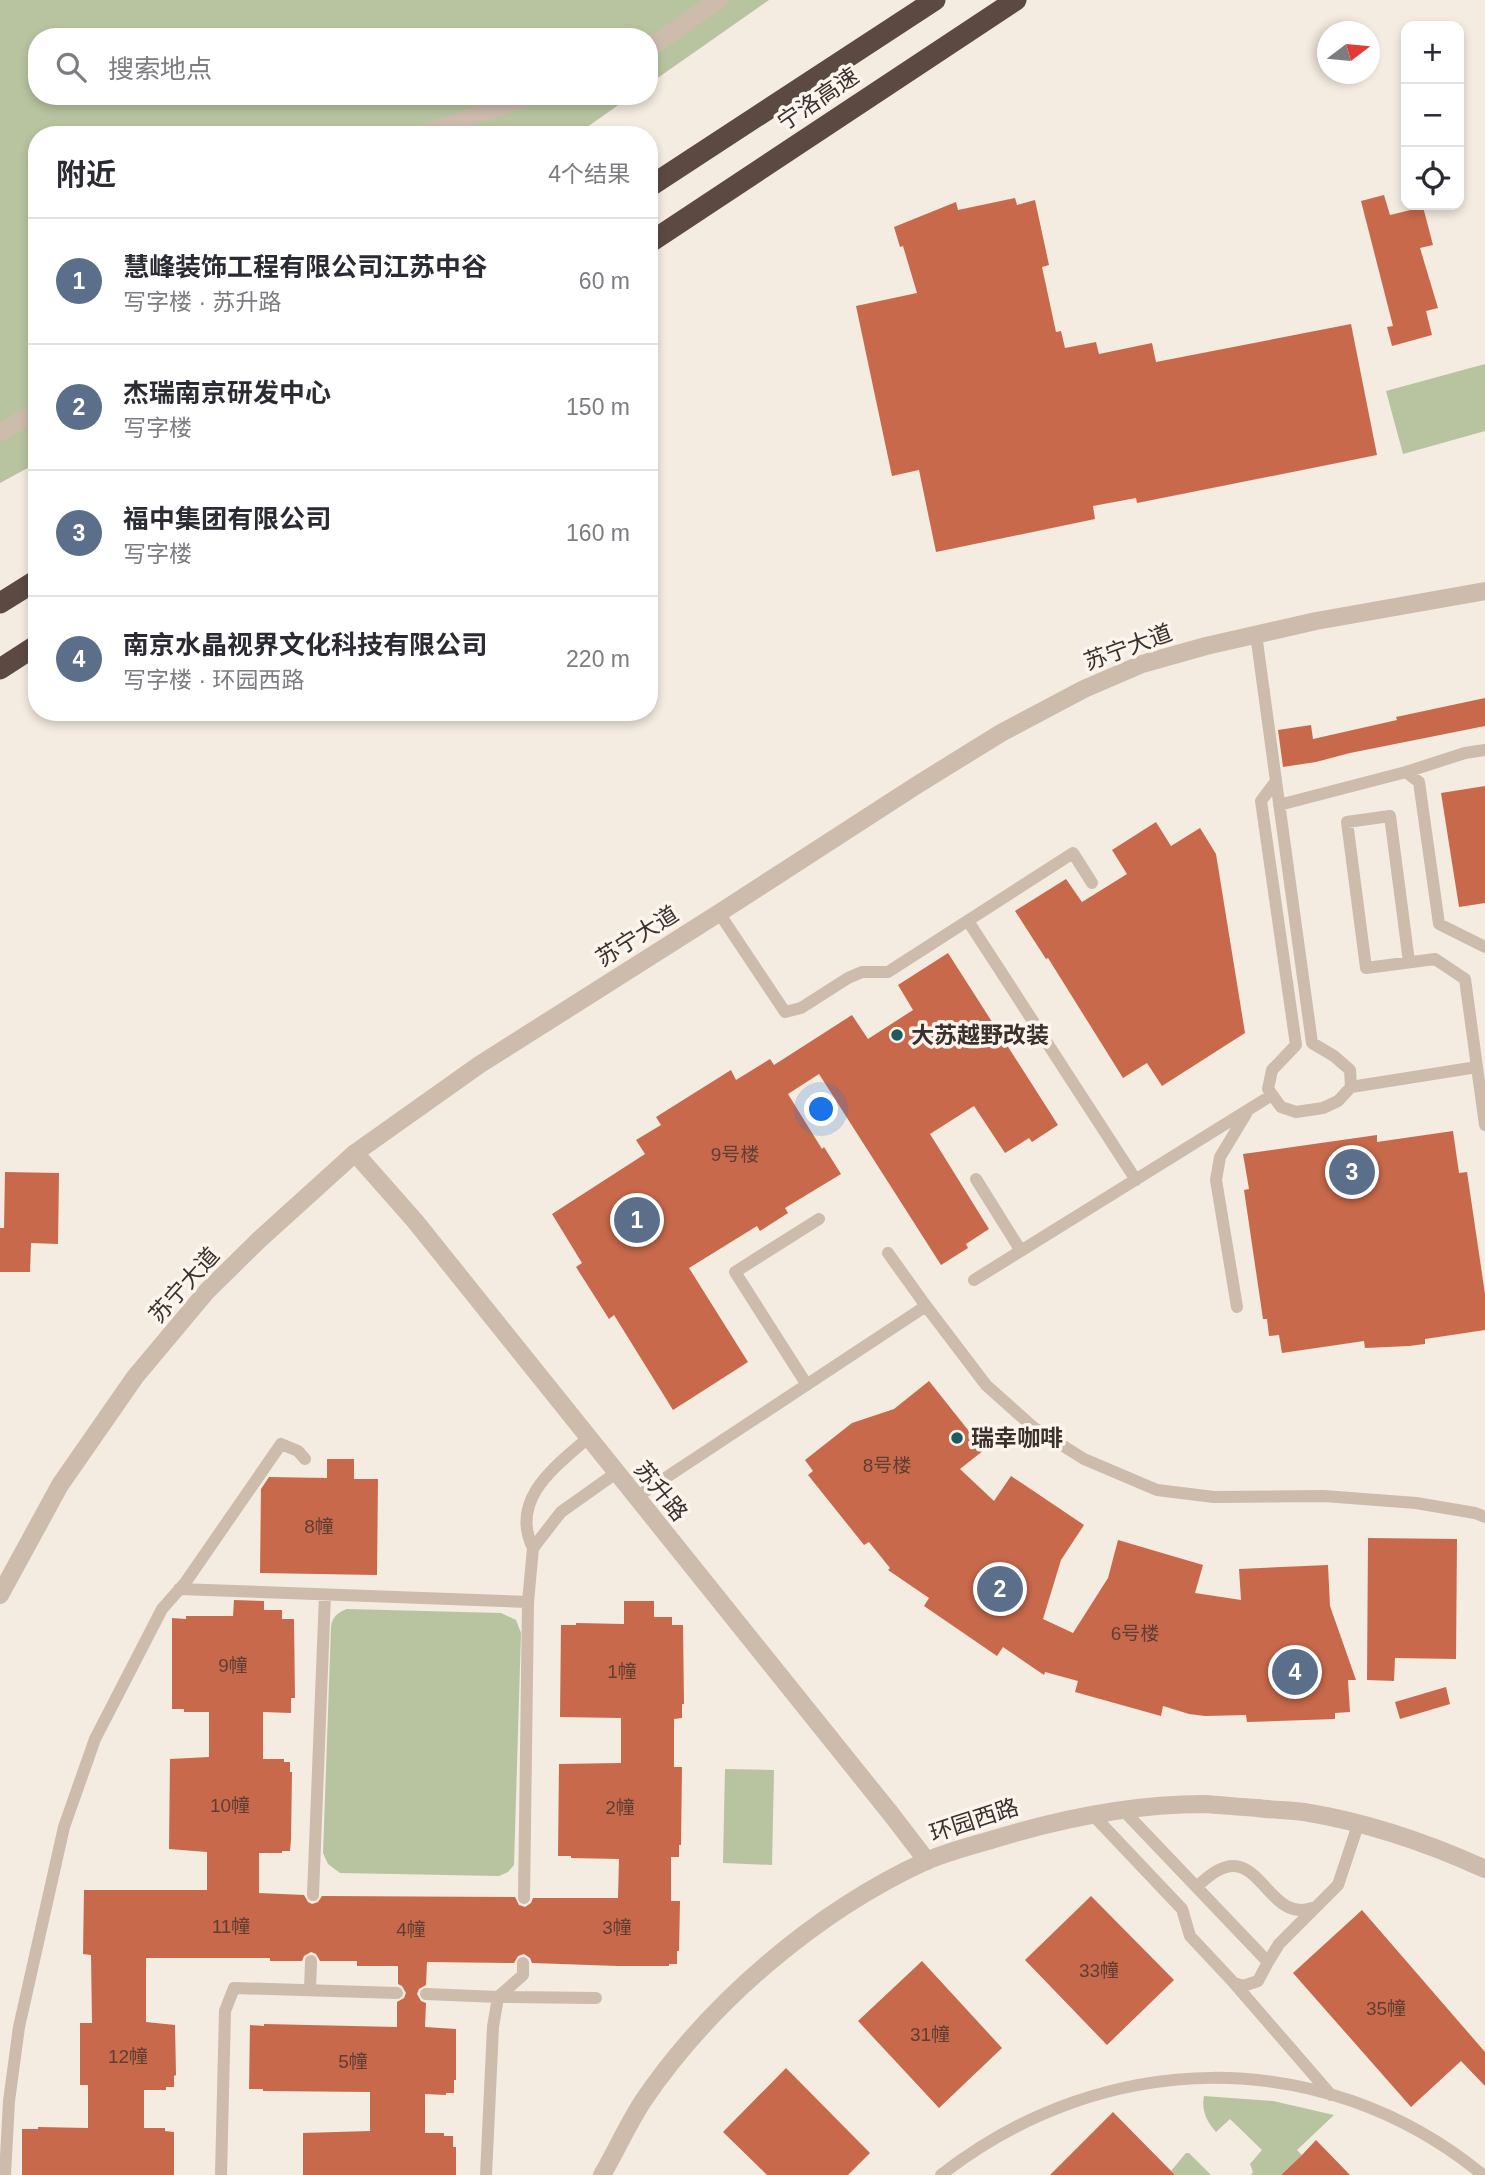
<!DOCTYPE html>
<html lang="zh">
<head>
<meta charset="utf-8">
<style>
	body { margin:0; font-family:Arial,"Noto Sans SC",sans-serif; background:#f2f2f3; color:#2b2b33 }
	.controls { position:absolute; right:21px; top:21px; display:grid; overflow:hidden; border-radius:14px; box-shadow:0 4px 10px #0003 }
	.controls button { width:63px; height:63px; display:grid; place-items:center; padding:0; border:0; border-bottom:2px solid #e1e1e2; background:#fff; color:#2b2b33; font:35px sans-serif }
	.compass { position:absolute; left:1317px; top:21px; width:63px; height:63px; border-radius:50%; background:#fff; box-shadow:0 4px 10px #0003; rotate:74deg }
	.you { position:absolute; left:822px; top:1110px; width:24px; height:24px; margin:-18px; border:5px solid #fff; border-radius:50%; background:#1a73e8; box-shadow:0 0 0 10px #1a73e833 }
	.badge { display:grid; place-items:center; width:46px; height:46px; border-radius:50%; background:#1f5a5e; color:#fff; font-size:23px; font-weight:700 }
	.pin { position:absolute; translate:-50% -50%; border:4px solid #fff; box-shadow:0 2px 7px #0006 }
	.list { margin:0; padding:0; list-style:none }
	h2 { display:flex; justify-content:space-between; align-items:center; height:91px; margin:0; padding:0 28px; font-size:30px }
	h2 small { font-size:23px; font-weight:400; color:#7c7c81 }
	.list li { display:grid; grid-template-columns:46px 1fr auto; gap:21px; align-items:center; box-sizing:border-box; height:126px; padding:0 28px; border-top:2px solid #e1e1e2 }
	.list b { display:block; font-size:26px; white-space:nowrap }
	.list p { margin:0; font-size:23px; white-space:nowrap; color:#7c7c81 }
	.list em { font-size:23px; font-style:normal; color:#7c7c81 }
	.icon { flex:none; width:38px; height:38px; fill:none; stroke:currentColor; stroke-width:2; stroke-linecap:round; stroke-linejoin:round }
	.map { position:relative; flex:none; width:1485px; height:2175px; overflow:hidden }
	.search { position:absolute; background:#fff; box-shadow:0 4px 10px #0003; left:28px; top:28px; width:630px; height:77px; display:flex; align-items:center; gap:18px; box-sizing:border-box; padding:0 24px; border-radius:28px; color:#7c7c81; font-size:26px }
	.panel { position:absolute; background:#fff; box-shadow:0 4px 10px #0003; left:28px; top:126px; width:630px; height:595px; border-radius:28px }
	.map>svg:first-child { display:block }
</style>
</head>
<body>
<div class="map">
<svg width="1485" height="2175" viewBox="0 0 1485 2175">
	<rect width="100%" height="100%" fill="#f4ebe1"/>
	<path fill="#b8c4a0" d="M 0,0 L 769,0 L 649,84 L 649,37 L 37,37 L 37,96 L 631,96 L 576,135 L 37,135 L 37,463 L 0,483 Z
		M 1485,364 L 1485,431 L 1403,454 L 1386,391 Z
		M 347,1609 L 501,1613 L 516,1620 L 521,1633 L 514,1865 L 508,1872 L 499,1876 L 340,1873 L 328,1864 L 323,1853 L 331,1627 C 332,1617 338,1612 347,1609 Z
		M 725,1769 L 774,1770 L 772,1865 L 723,1863 Z
		M 1204,2096 L 1273,2101 L 1334,2115 L 1297,2150 L 1302,2155 L 1281,2175 L 1251,2175 L 1253,2172 L 1250,2164 L 1262,2150 L 1230,2119 L 1216,2132 C 1207,2122 1201,2110 1204,2096 Z
		M 1186,2153 L 1189,2153 L 1211,2175 L 1175,2175 L 1171,2171 Z"/>
	<path fill="#c8694b" d="M 1384,195 L 1390,215 L 1423,207 L 1433,245 L 1420,248 L 1438,308 L 1426,311 L 1432,335 L 1392,346 L 1387,327 L 1393,326 L 1361,201 Z
		M 1015,198 L 1017,205 L 1035,200 L 1049,265 L 1042,267 L 1056,332 L 1061,331 L 1065,348 L 1096,342 L 1099,354 L 1152,343 L 1156,362 L 1351,324 L 1377,455 L 1137,503 L 1136,498 L 1093,506 L 1095,519 L 936,552 L 919,470 L 892,476 L 856,306 L 917,293 L 903,246 L 900,247 L 894,227 L 956,202 L 958,210 Z
		M 1485,698 L 1485,726 L 1350,753 L 1316,762 L 1283,767 L 1278,730 L 1311,725 L 1313,739 L 1397,720 L 1396,717 Z
		M 1485,786 L 1485,903 L 1459,907 L 1441,793 Z
		M 1156,822 L 1171,846 L 1200,828 L 1216,854 L 1245,1033 L 1162,1086 L 1147,1063 L 1123,1078 L 1048,958 L 1046,959 L 1015,911 L 1066,879 L 1082,902 L 1127,874 L 1112,850 Z
		M 948,953 L 1058,1125 L 1032,1142 L 1029,1138 L 1005,1153 L 974,1106 L 930,1134 L 989,1229 L 966,1244 L 968,1248 L 941,1265 L 819,1074 L 788,1094 L 822,1149 L 824,1147 L 841,1174 L 785,1208 L 788,1213 L 760,1231 L 757,1226 L 689,1268 L 748,1362 L 673,1410 L 614,1315 L 609,1319 L 576,1267 L 582,1263 L 552,1214 L 645,1154 L 636,1140 L 661,1125 L 656,1117 L 731,1070 L 736,1080 L 770,1059 L 774,1065 L 852,1015 L 868,1039 L 913,1010 L 898,985 Z
		M 1453,1131 L 1459,1173 L 1467,1172 L 1485,1294 L 1485,1330 L 1425,1339 L 1425,1344 L 1409,1346 L 1365,1348 L 1364,1341 L 1282,1353 L 1279,1335 L 1269,1336 L 1267,1319 L 1263,1319 L 1244,1190 L 1249,1189 L 1243,1154 L 1377,1135 L 1377,1142 Z
		M 5,1172 L 59,1173 L 58,1244 L 31,1243 L 30,1272 L 0,1272 L 0,1228 L 4,1228 Z
		M 929,1381 L 984,1450 L 960,1469 L 994,1501 L 1011,1476 L 1084,1525 L 1061,1560 L 1043,1619 L 1073,1633 L 1108,1578 L 1118,1540 L 1203,1565 L 1195,1593 L 1241,1600 L 1239,1569 L 1328,1565 L 1330,1606 L 1356,1680 L 1348,1680 L 1350,1712 L 1335,1713 L 1335,1719 L 1247,1722 L 1246,1715 L 1205,1716 L 1189,1714 L 1163,1706 L 1161,1716 L 1075,1692 L 1078,1681 L 1045,1672 L 1044,1675 L 1003,1647 L 997,1656 L 924,1606 L 929,1598 L 888,1570 L 890,1568 L 869,1542 L 864,1545 L 808,1475 L 813,1471 L 805,1460 L 852,1423 L 894,1409 Z
		M 327,1459 L 354,1459 L 354,1479 L 378,1479 L 377,1575 L 260,1573 L 261,1489 L 269,1477 L 327,1478 Z
		M 1368,1538 L 1457,1539 L 1456,1659 L 1395,1658 L 1394,1681 L 1367,1680 Z
		M 234,1600 L 264,1601 L 264,1610 L 282,1610 L 282,1619 L 294,1619 L 295,1698 L 291,1698 L 291,1713 L 263,1712 L 263,1759 L 284,1759 L 284,1762 L 290,1762 L 290,1772 L 292,1772 L 291,1839 L 290,1851 L 282,1851 L 282,1853 L 259,1853 L 259,1893 L 304,1895 L 308,1902 L 312,1904 L 318,1902 L 322,1896 L 515,1897 L 519,1905 L 525,1907 L 531,1903 L 533,1898 L 618,1898 L 619,1859 L 571,1858 L 571,1856 L 558,1856 L 559,1764 L 621,1763 L 621,1718 L 560,1717 L 561,1625 L 576,1625 L 576,1623 L 624,1624 L 624,1601 L 654,1601 L 654,1617 L 672,1617 L 672,1625 L 683,1625 L 684,1704 L 682,1704 L 682,1718 L 674,1719 L 674,1767 L 682,1767 L 681,1845 L 679,1845 L 679,1857 L 671,1857 L 671,1901 L 680,1901 L 679,1951 L 677,1951 L 677,1964 L 669,1964 L 669,1966 L 618,1966 L 532,1963 L 530,1958 L 524,1954 L 518,1956 L 514,1963 L 427,1962 L 426,1985 L 419,1989 L 417,1994 L 421,2001 L 426,2003 L 425,2027 L 456,2029 L 456,2080 L 454,2080 L 454,2093 L 446,2093 L 446,2095 L 425,2094 L 425,2133 L 444,2133 L 444,2136 L 453,2136 L 453,2147 L 456,2147 L 456,2175 L 303,2175 L 303,2133 L 370,2131 L 370,2092 L 263,2091 L 263,2089 L 249,2089 L 250,2025 L 264,2026 L 264,2024 L 397,2027 L 397,2002 L 404,1998 L 406,1993 L 402,1986 L 398,1984 L 398,1966 L 357,1966 L 357,1961 L 320,1961 L 316,1954 L 311,1952 L 304,1956 L 302,1961 L 270,1961 L 270,1958 L 146,1958 L 146,2022 L 175,2025 L 176,2075 L 174,2076 L 174,2087 L 166,2087 L 166,2090 L 144,2090 L 144,2128 L 165,2128 L 165,2131 L 174,2132 L 174,2175 L 22,2175 L 22,2129 L 38,2129 L 38,2127 L 88,2128 L 88,2085 L 80,2085 L 80,2023 L 92,2023 L 91,1955 L 83,1954 L 84,1890 L 207,1890 L 207,1852 L 169,1849 L 170,1759 L 209,1757 L 209,1712 L 184,1712 L 184,1709 L 172,1709 L 172,1618 L 186,1619 L 186,1616 L 233,1616 Z
		M 1446,1687 L 1450,1704 L 1400,1719 L 1395,1702 Z
		M 1091,1896 L 1174,1980 L 1107,2045 L 1025,1960 Z
		M 1362,1910 L 1485,2052 L 1485,2086 L 1461,2061 L 1411,2107 L 1293,1973 Z
		M 922,1961 L 1002,2048 L 939,2108 L 858,2021 Z
		M 786,2068 L 870,2153 L 848,2175 L 767,2175 L 723,2132 Z
		M 1113,2112 L 1175,2175 L 1050,2175 Z
		M 1316,2140 L 1350,2175 L 1281,2175 L 1302,2155 Z"/>
	<g fill="none" stroke-linecap="round" stroke-linejoin="round">
		<path stroke="#cdbbac" stroke-width="12" d="M 1256,634 L 1276,781 L 1261,801 L 1296,1045 L 1272,1070 L 1268,1089 L 1281,1107 L 1296,1112 L 1323,1108 L 1338,1101 L 1351,1087 L 1350,1070 L 1334,1056 L 1312,1043 L 1276,781
			M 1406,772 L 1465,753 L 1485,750
			M 1279,805 L 1406,772 L 1419,782 L 1439,924 L 1485,947
			M 719,913 L 785,1012 L 801,1008 L 848,978 L 862,972 L 888,972 L 1073,853 L 1092,883
			M 968,921 L 1136,1180
			M 1409,962 L 1390,816 L 1347,822 L 1366,968 L 1435,959 L 1465,979 L 1477,1067
			M 1351,1087 L 1477,1067 L 1485,1125
			M 976,1179 L 1021,1251
			M 888,1253 L 926,1306 L 986,1385 L 1033,1427 L 1084,1459 L 1157,1490 L 1214,1497 L 1324,1496 L 1416,1503 L 1475,1513 L 1485,1517
			M 974,1280 L 1272,1095
			M 1237,1307 L 1216,1180 L 1220,1157 L 1246,1114
			M 807,1385 L 735,1272 L 819,1219
			M 635,1498 L 926,1306
			M 533,1548 C 509,1499 556,1466 588,1438
			M 179,1589 L 528,1602
			M 1093,1815 L 1182,1909 L 1190,1936 L 1234,1983 L 1243,1986 L 1258,1981 L 1268,1962 L 1123,1810
			M 1197,1887 C 1259,1824 1262,1925 1312,1908
			M 313,1895 L 325,1595
			M 524,1898 L 528,1602 L 533,1548 L 561,1512 L 616,1473
			M 1268,1962 L 1279,1944 L 1338,1885 L 1358,1825
			M 1234,1983 L 1331,2095
			M 310,1989 L 311,1961
			M 426,1994 L 498,1997 L 596,1998
			M 5,2175 L 9,2101 L 19,2027 L 64,1827 L 95,1739 L 162,1609 L 185,1583 L 281,1444 L 298,1451 L 305,1459
			M 221,2175 L 225,2011 L 234,1988 L 397,1993
			M 486,2175 L 493,2027 L 498,1997 L 523,1975 L 523,1963
			M 941,2175 C 1103,2048 1322,2043 1483,2175"/>
		<path stroke="#cdbbac" stroke-width="18" d="M 649,48 L 719,0
			M 421,135 L 530,96
			M 0,432 L 37,412
			M 355,1153 L 415,1221 L 891,1814 L 927,1861"/>
		<path stroke="#cdbbac" stroke-width="18" d="M 0,1595 L 60,1485 L 135,1377 L 207,1291 L 260,1239 L 355,1153 L 479,1065 L 719,913 L 917,785 L 1001,733 L 1084,689 L 1142,664 L 1206,646 L 1316,621 L 1485,591
			M 602,2175 C 616,2151 628,2124 643,2101 C 710,2002 817,1911 926,1861 C 947,1852 970,1846 991,1840 C 1059,1819 1133,1804 1204,1804 C 1221,1805 1239,1807 1257,1808 C 1272,1810 1289,1810 1304,1812 C 1366,1822 1428,1843 1485,1869"/>
		<path stroke="#5c4a42" stroke-width="21" d="M 649,187 L 935,0
			M 649,243 L 1016,0
			M 0,603 L 37,580
			M 0,669 L 37,645"/>
	</g>
	<g fill="#1f5a5e" stroke="#fbf5ee" stroke-width="2.5">
		<circle cx="897" cy="1035" r="7"/>
		<circle cx="957" cy="1438" r="7"/>
	</g>
	<g text-anchor="middle" dominant-baseline="central" stroke-width="7" stroke-linejoin="round" paint-order="stroke">
		<g font-size="19" fill="#5e3e33">
			<text x="735" y="1154">9号楼</text>
			<text x="887" y="1465">8号楼</text>
			<text x="319" y="1526">8幢</text>
			<text x="1135" y="1633">6号楼</text>
			<text x="233" y="1665">9幢</text>
			<text x="622" y="1671">1幢</text>
			<text x="230" y="1805">10幢</text>
			<text x="620" y="1807">2幢</text>
			<text x="231" y="1926">11幢</text>
			<text x="617" y="1927">3幢</text>
			<text x="411" y="1929">4幢</text>
			<text x="1099" y="1970">33幢</text>
			<text x="1386" y="2008">35幢</text>
			<text x="930" y="2034">31幢</text>
			<text x="128" y="2056">12幢</text>
			<text x="353" y="2061">5幢</text>
		</g>
		<g font-size="23" fill="#3b302b" stroke="#fbf5ee">
			<text transform="translate(818 99) rotate(-34)">宁洛高速</text>
			<text transform="translate(1128 647) rotate(-20)">苏宁大道</text>
			<text transform="translate(637 936) rotate(-32)">苏宁大道</text>
			<text transform="translate(184 1285) rotate(-48)">苏宁大道</text>
			<text transform="translate(661 1491) rotate(51)">苏升路</text>
			<text transform="translate(974 1820) rotate(-18)">环园西路</text>
		</g>
		<g font-size="23" font-weight="bold" fill="#3b302b" stroke="#fbf5ee" text-anchor="start">
			<text x="911" y="1035">大苏越野改装</text>
			<text x="971" y="1438">瑞幸咖啡</text>
		</g>
	</g>
</svg>
<div class="controls">
<button>+</button>
<button>−</button>
<button><svg class="icon" aria-label="locate" viewBox="0 0 24 24"><circle cx="12" cy="12" r="6"/><path d="M12 2v4M12 18v4M2 12h4M18 12h4"/></svg></button>
</div>
<svg class="compass" viewBox="-18 -18 36 36"><path d="M0-13l5 13h-10z" fill="#e53935"/><path d="M0 13l5-13h-10z" fill="#7c7c81"/></svg>
<div class="you"></div>
<div class="pin badge" style="left:637px;top:1220px;background:#5c6f8a">1</div>
<div class="pin badge" style="left:1000px;top:1589px;background:#5c6f8a">2</div>
<div class="pin badge" style="left:1352px;top:1172px;background:#5c6f8a">3</div>
<div class="pin badge" style="left:1295px;top:1672px;background:#5c6f8a">4</div>
<div class="search"><svg class="icon" aria-label="search" viewBox="0 0 24 24"><circle cx="10" cy="10" r="6"/><path d="M15 15l6 6"/></svg>搜索地点</div>
<section class="panel">
<h2>附近<small>4个结果</small></h2>
<ul class="list">
<li><span class="badge" style="background:#5c6f8a">1</span><div><b>慧峰装饰工程有限公司江苏中谷</b><p>写字楼 · 苏升路</p></div><em>60 m</em></li>
<li><span class="badge" style="background:#5c6f8a">2</span><div><b>杰瑞南京研发中心</b><p>写字楼</p></div><em>150 m</em></li>
<li><span class="badge" style="background:#5c6f8a">3</span><div><b>福中集团有限公司</b><p>写字楼</p></div><em>160 m</em></li>
<li><span class="badge" style="background:#5c6f8a">4</span><div><b>南京水晶视界文化科技有限公司</b><p>写字楼 · 环园西路</p></div><em>220 m</em></li>
</ul>
</section>
</div>
</body>
</html>
